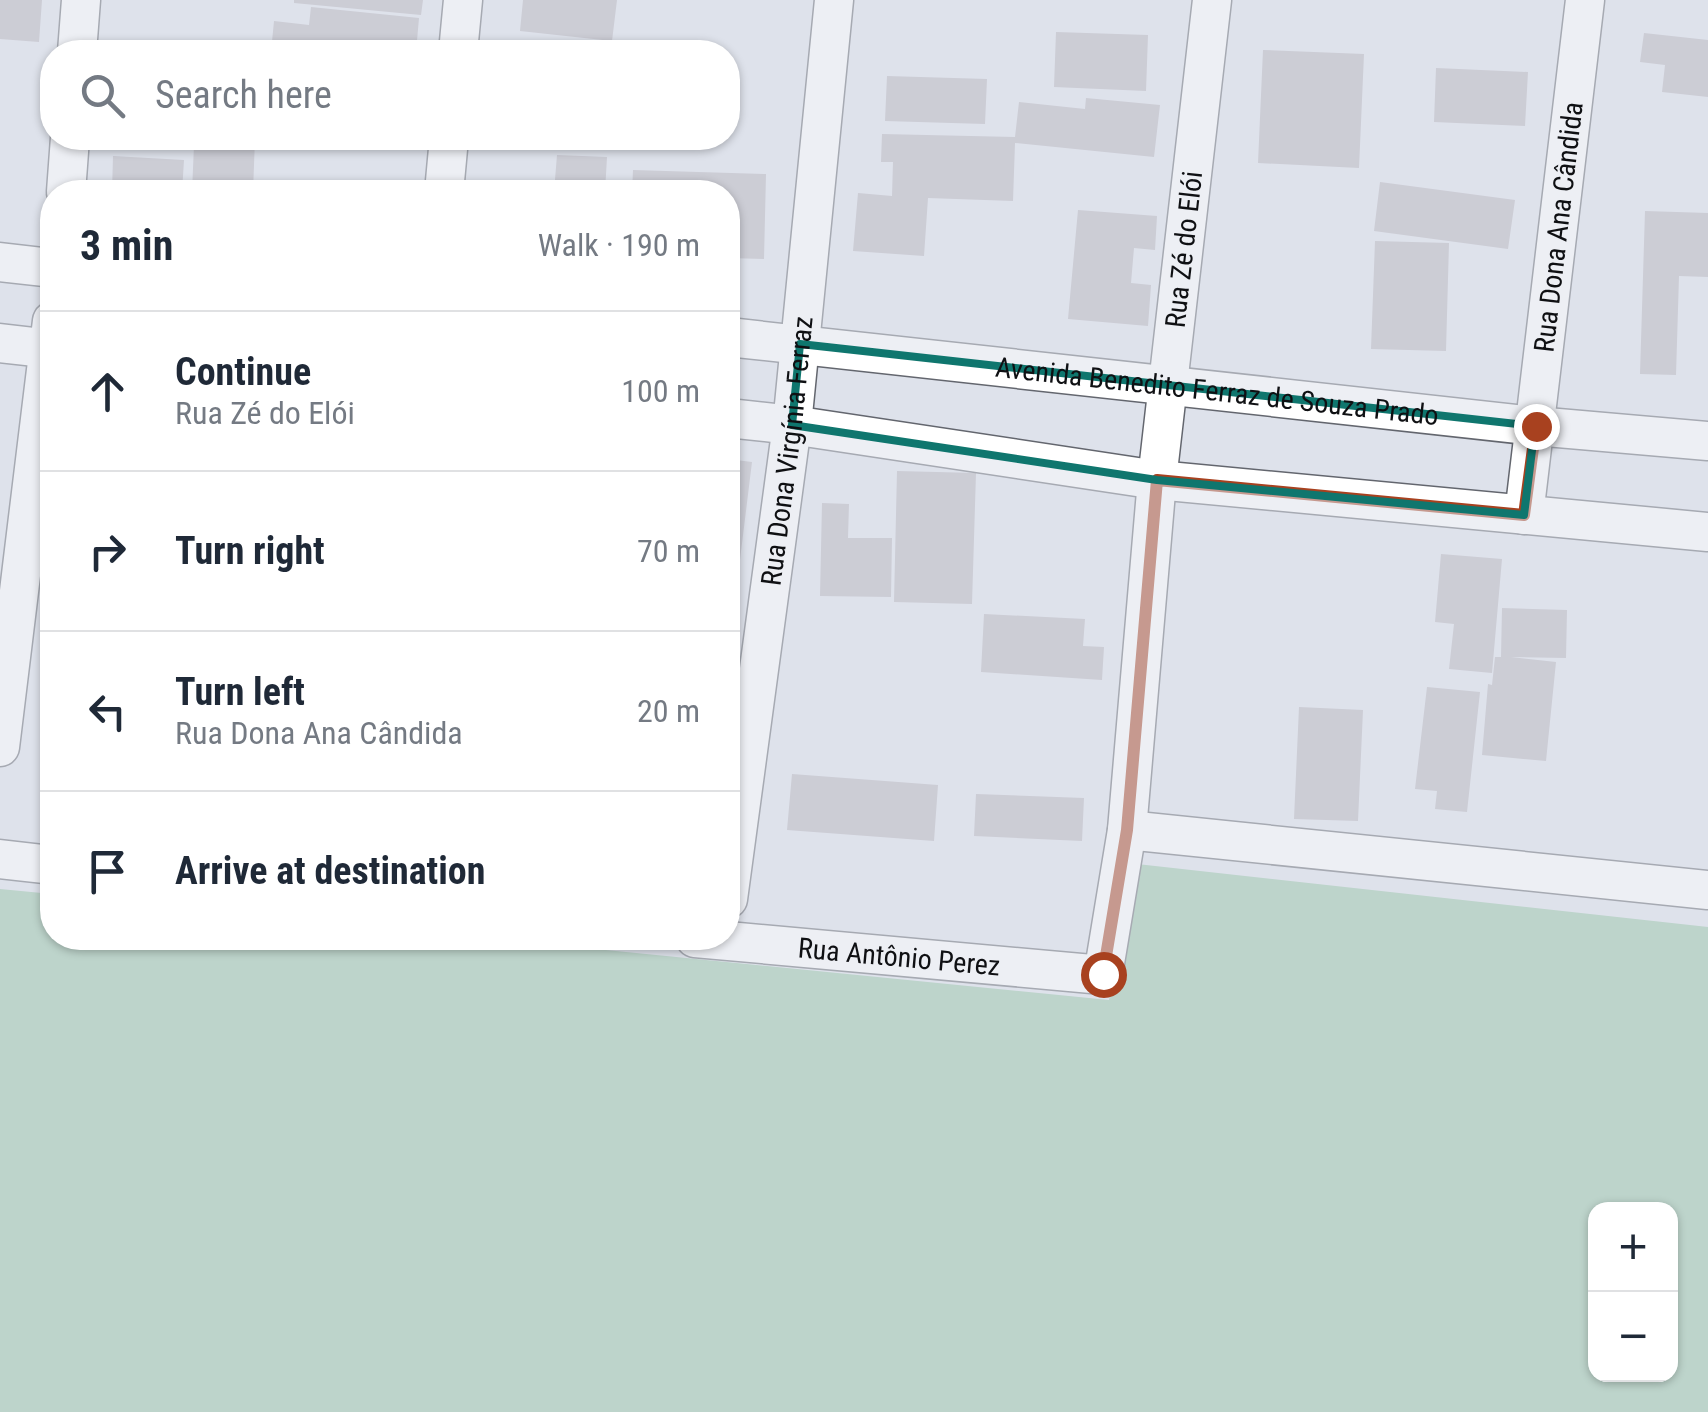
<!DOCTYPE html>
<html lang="en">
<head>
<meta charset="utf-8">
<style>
	body { margin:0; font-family:"Roboto Condensed",sans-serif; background:#f6f6f7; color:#1f2937 }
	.controls { position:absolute; right:30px; bottom:30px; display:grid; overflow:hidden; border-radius:20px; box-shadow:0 2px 8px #0004 }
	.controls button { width:90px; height:90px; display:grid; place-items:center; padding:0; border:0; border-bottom:2px solid #e0e1e3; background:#fff; color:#1f2937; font:50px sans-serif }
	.stop { position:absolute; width:30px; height:30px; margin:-22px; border:8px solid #a8411f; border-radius:50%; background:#fff }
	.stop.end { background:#a8411f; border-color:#fff; box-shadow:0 2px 10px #0008 }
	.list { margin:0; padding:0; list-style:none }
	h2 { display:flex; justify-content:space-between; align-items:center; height:130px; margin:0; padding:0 40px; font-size:42px }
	h2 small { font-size:32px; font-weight:400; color:#747a83 }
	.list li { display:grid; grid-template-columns:65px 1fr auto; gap:30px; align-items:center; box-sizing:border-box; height:160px; padding:0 40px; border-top:2px solid #e0e1e3 }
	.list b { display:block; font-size:38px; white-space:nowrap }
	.list p { margin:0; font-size:32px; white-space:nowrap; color:#747a83 }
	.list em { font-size:32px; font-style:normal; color:#747a83 }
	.icon { flex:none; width:55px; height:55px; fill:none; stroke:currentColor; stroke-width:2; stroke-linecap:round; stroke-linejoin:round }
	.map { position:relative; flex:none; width:1708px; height:1412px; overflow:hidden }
	.search { position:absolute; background:#fff; box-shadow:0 2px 8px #0004; left:40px; top:40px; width:700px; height:110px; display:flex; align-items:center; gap:25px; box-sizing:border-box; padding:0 35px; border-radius:40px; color:#747a83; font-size:38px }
	.panel { position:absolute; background:#fff; box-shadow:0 2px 8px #0004; left:40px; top:180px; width:700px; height:770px; border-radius:40px }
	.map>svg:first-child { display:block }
</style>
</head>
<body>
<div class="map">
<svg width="1708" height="1412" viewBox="0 0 1708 1412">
	<rect width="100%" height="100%" fill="#dee2eb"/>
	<path fill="#94c3a4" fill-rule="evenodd" d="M 1137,864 L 1708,927 L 1708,1412 L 0,1412 L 0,889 L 52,894 L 52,938 L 486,938 L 1109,1000 ZM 1596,1210 L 1670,1210 L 1670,1374 L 1596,1374 Z"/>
	<path fill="#b6b3bb" d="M 0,0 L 42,0 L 39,42 L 0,39 Z
		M 294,0 L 423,0 L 421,15 L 294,3 Z
		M 523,0 L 617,0 L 612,41 L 520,31 Z
		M 311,7 L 419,18 L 416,52 L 271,52 L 274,21 L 309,25 Z
		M 1056,32 L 1148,35 L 1146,91 L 1054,87 Z
		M 1644,33 L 1708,40 L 1708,97 L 1662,92 L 1665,65 L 1640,62 Z
		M 1263,50 L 1364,54 L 1359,168 L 1258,163 Z
		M 1436,68 L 1528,72 L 1525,126 L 1434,122 Z
		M 887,76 L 987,79 L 985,124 L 885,121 Z
		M 1086,98 L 1160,105 L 1154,157 L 1015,143 L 1013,201 L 928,198 L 924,256 L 853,251 L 858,193 L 892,196 L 893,162 L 881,162 L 882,134 L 1015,137 L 1019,102 L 1085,109 Z
		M 117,138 L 178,138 L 178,143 L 117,141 Z
		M 181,138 L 255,138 L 253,192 L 192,192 L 194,145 L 181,145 Z
		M 557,155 L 607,157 L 605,192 L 554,192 Z
		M 113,156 L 184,160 L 182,192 L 112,192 Z
		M 633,170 L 766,174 L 764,259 L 728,258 L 728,192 L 632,192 Z
		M 1380,182 L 1515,200 L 1508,249 L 1374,231 Z
		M 1078,210 L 1157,216 L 1155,250 L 1134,248 L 1131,283 L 1151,285 L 1148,326 L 1068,319 Z
		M 1645,211 L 1708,213 L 1708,277 L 1679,276 L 1676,375 L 1640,374 Z
		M 1375,241 L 1449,243 L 1446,351 L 1371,349 Z
		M 728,459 L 752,462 L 737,584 L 728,583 Z
		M 897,471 L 976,473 L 972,604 L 894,602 Z
		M 822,503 L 849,504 L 848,538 L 892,538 L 891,597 L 820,596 Z
		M 1441,554 L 1502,559 L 1492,673 L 1449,669 L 1454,624 L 1435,622 Z
		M 1502,608 L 1567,610 L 1566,658 L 1511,657 L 1556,662 L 1546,761 L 1482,755 L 1488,684 L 1492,685 L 1495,657 L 1501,657 Z
		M 984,614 L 1085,619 L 1083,646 L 1104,647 L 1102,680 L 981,672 Z
		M 1427,687 L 1480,692 L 1467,812 L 1435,809 L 1437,791 L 1415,789 Z
		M 1299,707 L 1363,710 L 1358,821 L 1294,819 Z
		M 792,774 L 938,785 L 934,841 L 787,830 Z
		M 976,794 L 1084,798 L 1082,841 L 974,836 Z"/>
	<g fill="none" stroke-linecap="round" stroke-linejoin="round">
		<g stroke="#63666e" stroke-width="41">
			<g id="minor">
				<path d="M 77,52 L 81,0"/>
				<path d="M 458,52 L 463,0"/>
				<path d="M 66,192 L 70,138"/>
				<path d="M 444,192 L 449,138"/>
				<path d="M 0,262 L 52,268"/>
				<path id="s1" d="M 728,337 L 1535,426 L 1708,441"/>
				<path d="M 0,343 L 52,349"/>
				<path d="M 728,418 L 792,425 L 1157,480 L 1708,532"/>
				<path id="s2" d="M 1524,515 L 1585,0"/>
				<path d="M 0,747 L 52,321"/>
				<path d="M 1127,830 L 1708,890"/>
				<path d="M 0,859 L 52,865"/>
				<path id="s3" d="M 728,899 L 792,425 L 834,0"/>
				<path id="s4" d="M 695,938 L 1103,975 L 1127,830 L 1157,480 L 1212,0"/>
			</g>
		</g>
		<use href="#minor" stroke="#fff" stroke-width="38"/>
	</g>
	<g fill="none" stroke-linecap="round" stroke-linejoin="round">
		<path stroke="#a8411f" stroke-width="12" d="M 1103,974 L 1127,830 L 1157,480 L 1524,515 L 1536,426"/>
	</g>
	<path d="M0 0H1708V1412H0ZM 800,344 L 1535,426 L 1524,515 L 1157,480 L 792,425 Z" fill="#dee2eb" fill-opacity=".55" fill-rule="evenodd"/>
	<path fill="none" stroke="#0f766e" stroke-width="8" stroke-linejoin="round" d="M 800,344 L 1535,426 L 1524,515 L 1157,480 L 792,425 Z"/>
	<g text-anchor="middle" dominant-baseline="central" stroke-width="10" stroke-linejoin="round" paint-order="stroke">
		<g font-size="28" fill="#0f1013" stroke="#fff">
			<text stroke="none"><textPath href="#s2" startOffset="290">Rua Dona Ana Cândida</textPath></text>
			<text stroke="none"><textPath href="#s4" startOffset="1140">Rua Zé do Elói</textPath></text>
			<text stroke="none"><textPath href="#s1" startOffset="492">Avenida Benedito Ferraz de Souza Prado</textPath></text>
			<text stroke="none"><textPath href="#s3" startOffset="452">Rua Dona Virgínia Ferraz</textPath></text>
			<text stroke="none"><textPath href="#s4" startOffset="205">Rua Antônio Perez</textPath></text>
		</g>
	</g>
</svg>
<div class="controls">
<button>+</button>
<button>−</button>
</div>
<div class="stop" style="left:1103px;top:974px"></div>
<div class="stop end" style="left:1536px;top:426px"></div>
<div class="search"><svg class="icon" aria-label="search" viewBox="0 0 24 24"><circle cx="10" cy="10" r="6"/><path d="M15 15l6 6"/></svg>Search here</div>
<section class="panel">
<h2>3 min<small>Walk · 190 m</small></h2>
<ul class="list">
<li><svg class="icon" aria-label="ahead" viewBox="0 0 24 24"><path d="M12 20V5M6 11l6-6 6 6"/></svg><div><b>Continue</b><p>Rua Zé do Elói</p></div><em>100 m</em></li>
<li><svg class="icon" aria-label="right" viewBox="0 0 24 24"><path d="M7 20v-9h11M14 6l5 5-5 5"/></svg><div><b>Turn right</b></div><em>70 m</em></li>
<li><svg class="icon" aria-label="left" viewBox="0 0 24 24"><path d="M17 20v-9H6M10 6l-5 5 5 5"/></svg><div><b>Turn left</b><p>Rua Dona Ana Cândida</p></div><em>20 m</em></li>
<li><svg class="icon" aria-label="arrive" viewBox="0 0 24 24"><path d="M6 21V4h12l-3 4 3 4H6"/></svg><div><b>Arrive at destination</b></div></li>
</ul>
</section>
</div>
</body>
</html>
